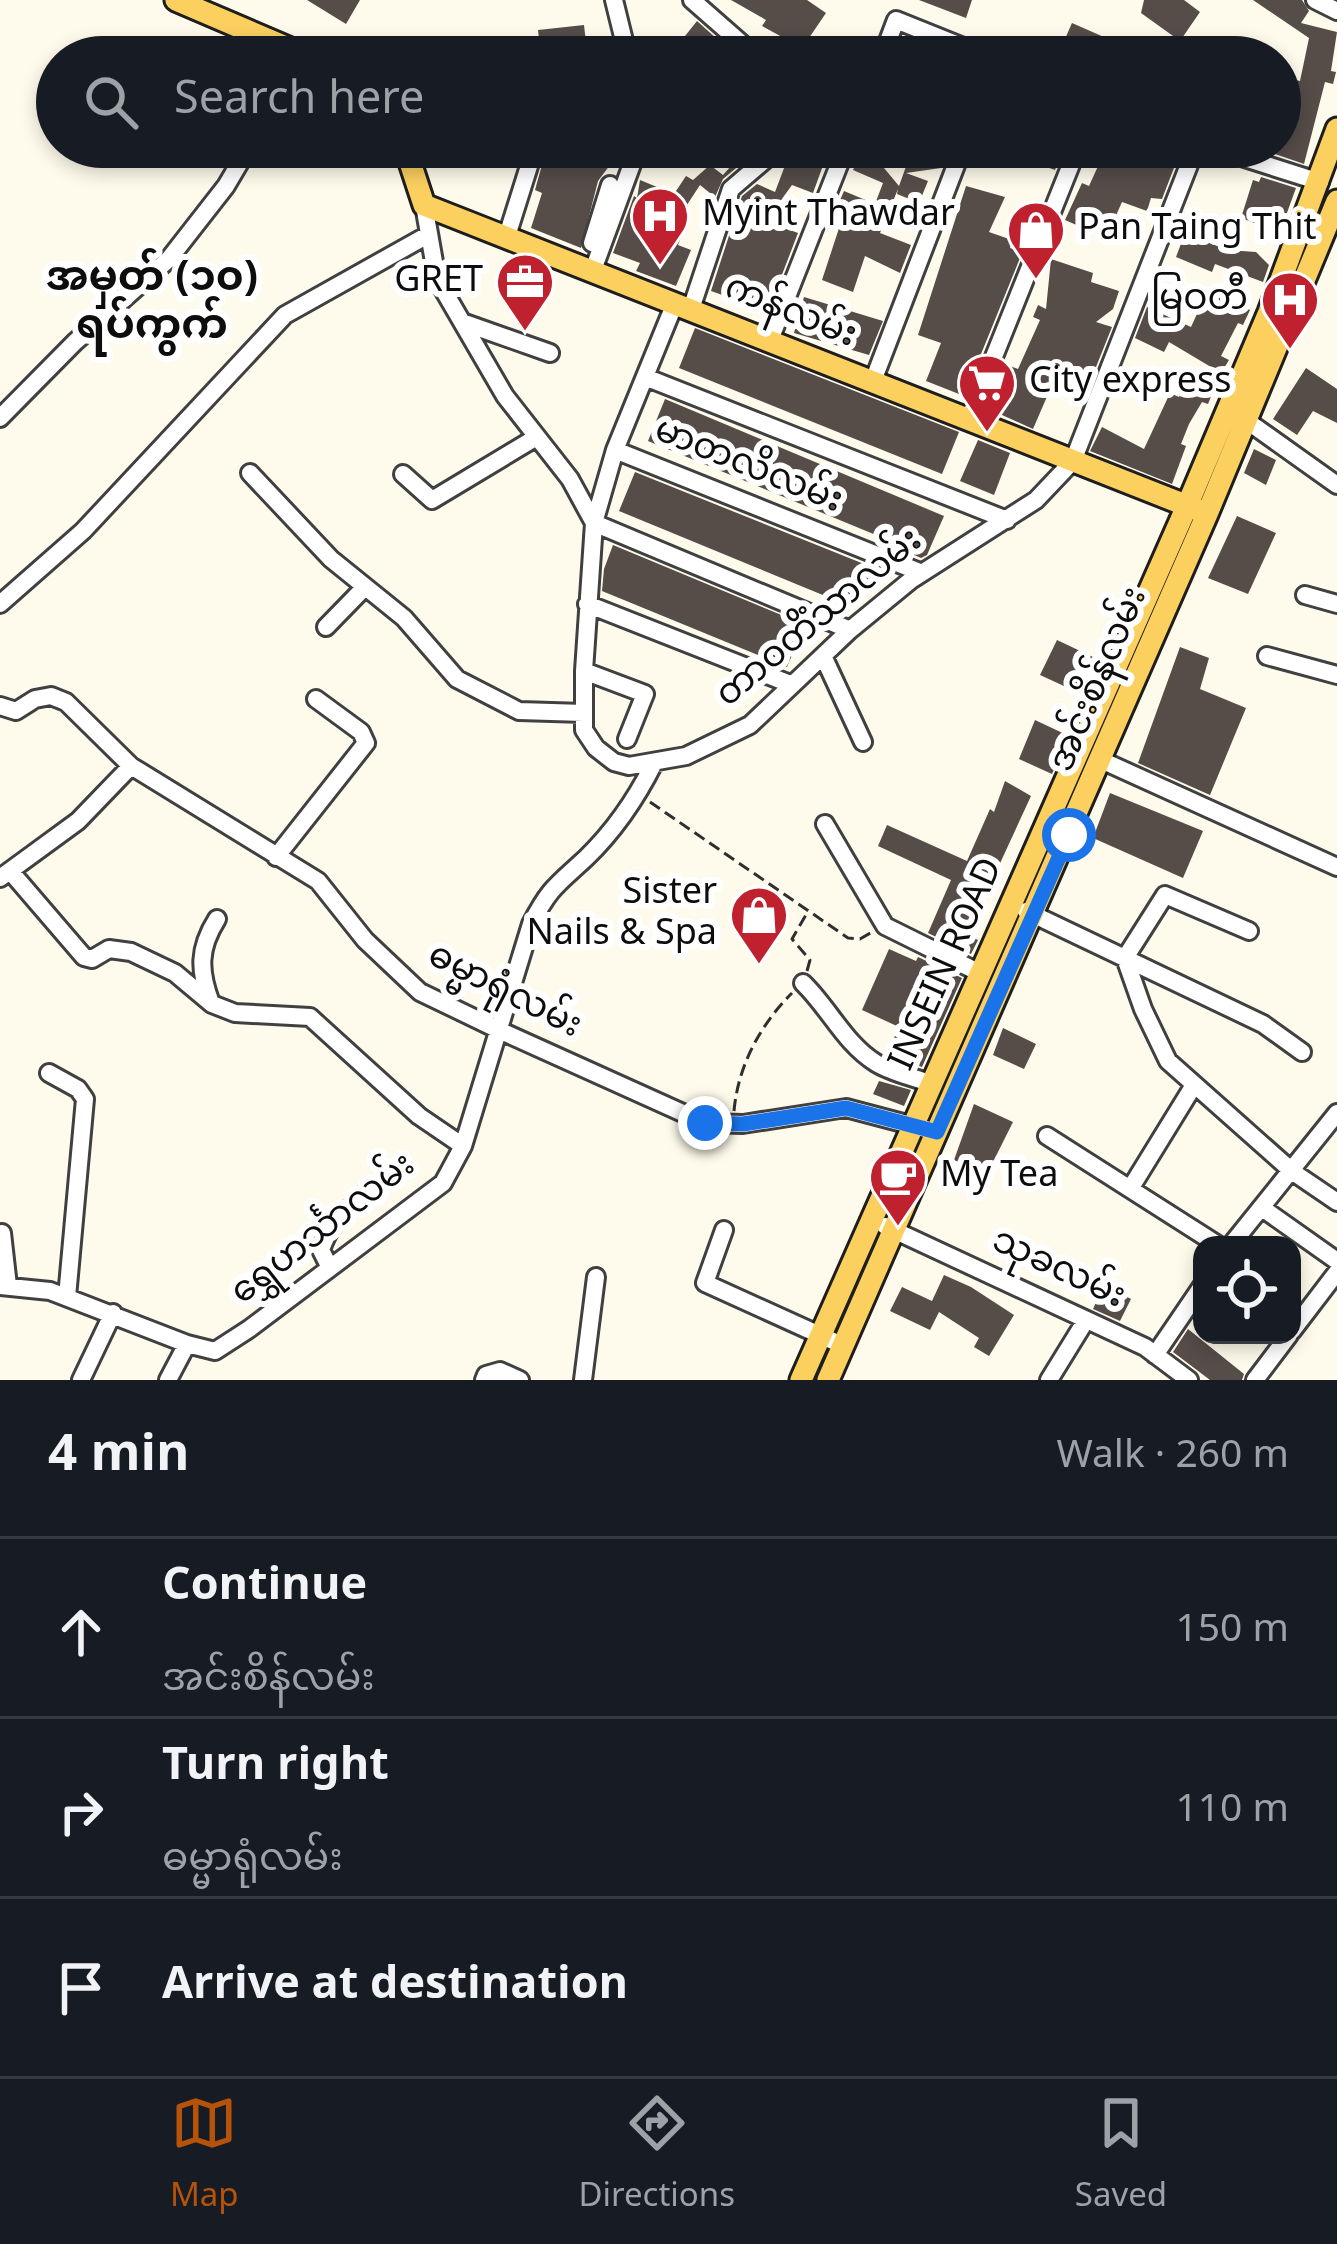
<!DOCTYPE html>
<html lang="en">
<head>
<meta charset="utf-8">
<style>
	body { margin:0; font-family:Georgia,"Noto Sans Myanmar",serif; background:#20242c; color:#f1f3f6 }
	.controls { position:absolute; right:36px; bottom:36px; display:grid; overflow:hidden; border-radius:24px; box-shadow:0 6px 18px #0003 }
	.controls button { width:108px; height:108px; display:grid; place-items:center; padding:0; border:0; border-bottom:3px solid #363941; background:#171b24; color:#f1f3f6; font:60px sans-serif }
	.stop { position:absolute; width:36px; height:36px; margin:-27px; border:9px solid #1a73e8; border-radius:50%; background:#fff }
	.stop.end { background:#1a73e8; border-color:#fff; box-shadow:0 3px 12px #0008 }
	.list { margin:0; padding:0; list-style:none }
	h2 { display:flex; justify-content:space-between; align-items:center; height:156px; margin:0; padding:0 48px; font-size:51px }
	h2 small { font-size:39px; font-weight:400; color:#9ea1a6 }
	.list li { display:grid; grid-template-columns:78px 1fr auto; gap:36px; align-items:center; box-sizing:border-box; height:180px; padding:0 48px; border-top:3px solid #363941 }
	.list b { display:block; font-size:45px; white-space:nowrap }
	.list p { margin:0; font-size:39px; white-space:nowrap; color:#9ea1a6 }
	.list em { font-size:39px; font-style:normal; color:#9ea1a6 }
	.icon { flex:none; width:66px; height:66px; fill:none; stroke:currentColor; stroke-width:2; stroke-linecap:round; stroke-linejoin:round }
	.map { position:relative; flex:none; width:1337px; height:1380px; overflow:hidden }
	.search { position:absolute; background:#171b24; box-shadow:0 6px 18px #0003; left:36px; right:36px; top:36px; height:132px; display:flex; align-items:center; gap:30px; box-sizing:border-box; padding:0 42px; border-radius:66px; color:#9ea1a6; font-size:45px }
	.sheet { height:696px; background:#171b24 }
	nav { display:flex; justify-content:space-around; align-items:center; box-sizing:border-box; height:168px; border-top:3px solid #363941; background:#171b24; font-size:33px; color:#9ea1a6 }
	nav a { display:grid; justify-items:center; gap:6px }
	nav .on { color:#b45309 }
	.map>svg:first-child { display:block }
</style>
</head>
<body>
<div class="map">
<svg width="1337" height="1380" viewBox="0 0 1337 1380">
	<rect width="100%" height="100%" fill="#fffbec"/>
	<path fill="#564d49" d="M 307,0 L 360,0 L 346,24 Z
		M 731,0 L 807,0 L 826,13 L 796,57 L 785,57 L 775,51 L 782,37 L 762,26 L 766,20 Z
		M 919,0 L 972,0 L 966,18 Z
		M 1144,0 L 1184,0 L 1200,12 L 1180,41 L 1141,13 Z
		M 1253,0 L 1302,0 L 1309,11 L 1301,23 L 1337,32 L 1331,71 L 1336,72 L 1333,84 L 1325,82 L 1304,164 L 1269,152 L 1271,147 L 1280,147 L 1280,109 L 1287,78 L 1300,81 L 1309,38 Z
		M 697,21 L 726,47 L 719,57 L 692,57 L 677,46 Z
		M 1072,23 L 1113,41 L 1105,57 L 1057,57 Z
		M 584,25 L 587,51 L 607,42 L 614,57 L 541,57 L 538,30 Z
		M 547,147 L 608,147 L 604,161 L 610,165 L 598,181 L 581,248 L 531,228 L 542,193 L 535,190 Z
		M 730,147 L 761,147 L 723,179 L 715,197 L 700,185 L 681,214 L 689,217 L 678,245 L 691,250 L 676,286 L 636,271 L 640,263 L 613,253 L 634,196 L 637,198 L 640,180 L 674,194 L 686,176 L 693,180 L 710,165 L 723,175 L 739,157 Z
		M 792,147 L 829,149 L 813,193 L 792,185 L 766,221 L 798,233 L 768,311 L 711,291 L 742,196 L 757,184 L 775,192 Z
		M 913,147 L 949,147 L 941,168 L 906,173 L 928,181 L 919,203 L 897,194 L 898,189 L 880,233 L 911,245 L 900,273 L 865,256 L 853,292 L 822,280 L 845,210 L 837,207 L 844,191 L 875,204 L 883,183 L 853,170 L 859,157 L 884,168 L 899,186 Z
		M 990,147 L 1064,147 L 1055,170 Z
		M 1112,147 L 1182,147 L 1162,199 L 1151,198 L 1147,211 L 1122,202 L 1106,238 L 1065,220 L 1082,183 L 1089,186 L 1104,153 L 1109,155 Z
		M 1261,177 L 1296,188 L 1280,232 L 1241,218 L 1253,180 L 1259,182 Z
		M 966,186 L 1005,197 L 989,232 L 1012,240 L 1010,248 L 1018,250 L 1020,258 L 964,396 L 926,381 L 941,343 L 918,335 Z
		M 1185,233 L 1227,250 L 1256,252 L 1269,265 L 1263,282 L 1215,264 L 1212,272 L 1176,257 Z
		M 1051,259 L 1093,273 L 1091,282 L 1119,291 L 1113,309 L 1096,322 L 1112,327 L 1084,397 L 1052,385 L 1033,429 L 991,410 L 1010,366 L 1018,369 L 1040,320 L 1033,317 L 1038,305 L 1046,309 Z
		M 1216,293 L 1250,310 L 1243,325 L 1238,323 L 1221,356 L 1229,360 L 1221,373 L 1169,342 L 1164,352 L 1135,338 L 1147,307 L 1191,327 L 1201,305 L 1207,308 Z
		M 804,297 L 883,321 L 869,355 L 794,333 Z
		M 695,328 L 959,432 L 942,474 L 679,368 Z
		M 1306,368 L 1337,389 L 1337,423 L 1313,411 L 1297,435 L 1273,419 Z
		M 1187,378 L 1214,389 L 1208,404 L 1202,402 L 1189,424 L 1181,444 L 1186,446 L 1172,484 L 1090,451 L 1102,427 L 1144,449 L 1170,393 L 1179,397 Z
		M 665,399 L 944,516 L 927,555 L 921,558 L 903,550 L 905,547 L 648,441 Z
		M 978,440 L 1010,453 L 994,495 L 960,481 Z
		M 1254,449 L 1276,460 L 1266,485 L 1244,473 Z
		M 635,472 L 884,572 L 879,586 L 864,580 L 852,607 L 619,511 Z
		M 1237,516 L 1276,533 L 1248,594 L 1208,578 Z
		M 613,545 L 796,621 L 789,640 L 797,643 L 787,667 L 602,591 L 604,569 Z
		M 1057,640 L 1093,657 L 1077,692 L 1040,675 Z
		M 1180,647 L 1209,658 L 1200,689 L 1246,708 L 1210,795 L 1138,763 Z
		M 1035,720 L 1069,736 L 1052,774 L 1019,759 Z
		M 1005,781 L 1031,796 L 967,935 L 978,940 L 971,954 L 928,933 L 951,880 L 878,846 L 887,825 L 967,861 L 990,809 L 994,812 Z
		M 1110,793 L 1203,831 L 1183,878 L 1093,838 Z
		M 889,949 L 916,961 L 918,957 L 962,978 L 922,1067 L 887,1054 L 899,1027 L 862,1010 Z
		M 1003,1028 L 1036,1044 L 1024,1069 L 993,1055 Z
		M 879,1081 L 911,1090 L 904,1106 L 873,1094 Z
		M 974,1104 L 1013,1122 L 987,1174 L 954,1160 Z
		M 944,1275 L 971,1287 L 1014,1315 L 989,1356 L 974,1347 L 979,1338 L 939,1312 L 930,1330 L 890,1311 L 902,1287 L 932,1301 Z
		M 1104,1285 L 1131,1299 L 1120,1321 L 1093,1309 Z
		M 1188,1329 L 1244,1374 L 1242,1380 L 1210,1380 L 1173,1352 Z"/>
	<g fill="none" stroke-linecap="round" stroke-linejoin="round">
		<g stroke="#404040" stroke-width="22">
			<path id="minor" d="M 614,0 L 628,57
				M 692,0 L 757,57
				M 1315,0 L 1337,11
				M 882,57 L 896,20 L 988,57
				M 1210,147 L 1320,182
				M 697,153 L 703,147
				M 424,205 L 437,279 L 505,396 L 570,479 L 594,523 L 850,630
				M 507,236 L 535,147
				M 592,243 L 610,185
				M 593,270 L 638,148
				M 675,303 L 615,450 L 594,523 L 584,671 L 584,730 L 596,748 L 614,762 L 629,766 L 686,756 L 750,725 L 850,630 L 911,580 L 1036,500 L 1073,461 L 1196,147
				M 691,309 L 731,189 L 779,148
				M 462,322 L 550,353
				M 770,340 L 846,147
				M 645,377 L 1007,520
				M 873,381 L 963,147
				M 1240,416 L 1337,485
				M 0,418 L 75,342 L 169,259 L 226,186 L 249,147
				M 969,419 L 1078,147
				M 615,450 L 922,573
				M 250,473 L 331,559 L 404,618 L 457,679 L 519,711 L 584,713
				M 403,474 L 432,500 L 535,438
				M 1305,595 L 1337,604
				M 0,604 L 83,531 L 285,315 L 426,236
				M 587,604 L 790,684
				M 326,627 L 364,588
				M 1267,656 L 1337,675
				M 824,658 L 863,742
				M 584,671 L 645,694 L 627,739
				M 0,706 L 16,711 L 35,699 L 51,696 L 66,702 L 131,766 L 318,881 L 365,940 L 420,992 L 501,1031 L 705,1123 L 743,1124 L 846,1108 L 937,1132
				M 1101,760 L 1337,867
				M 825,824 L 885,926 L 980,973
				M 276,857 L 366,743 L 361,732 L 316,699
				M 11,872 L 84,957 L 92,959 L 109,949 L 131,952 L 175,973 L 212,1004 L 235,1013 L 310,1017 L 419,1116 L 463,1146
				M 0,878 L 78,821 L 131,766
				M 1026,911 L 1263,1024 L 1302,1052
				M 1249,931 L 1165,895 L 1125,958 L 1143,1009 L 1168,1061 L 1293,1172 L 1337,1202
				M 803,983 C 829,1008 845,1044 876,1063 C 892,1073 914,1077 932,1084
				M 211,1003 C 199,971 198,949 217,919
				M 49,1073 L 78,1089 L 85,1099 L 67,1297
				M 1047,1136 L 1218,1245
				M 1130,1189 L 1194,1085
				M 1262,1208 L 1337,1261
				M 885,1226 L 1145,1347 L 1189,1380
				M 724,1230 L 705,1283 L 844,1346
				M 2,1233 L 8,1286
				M 1231,1245 L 1337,1113
				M 330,1268 L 321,1250 C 332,1217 348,1213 369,1189
				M 0,1286 L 50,1291 L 187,1344 L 215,1351 L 249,1329 L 443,1183 L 463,1146 L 531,924 C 550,887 557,885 586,858 C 614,831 637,797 654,763
				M 1292,1331 L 1337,1272
				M 1155,1355 L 1202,1286
				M 81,1380 L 113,1313
				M 168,1380 L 187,1344
				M 484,1380 L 486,1375 L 500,1371 L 520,1380
				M 583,1380 L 596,1277
				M 1049,1380 L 1086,1320
				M 1255,1380 L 1289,1335"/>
		</g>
		<g stroke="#1e1e1e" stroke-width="27">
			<path id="major" d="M 176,0 L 309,57
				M 405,147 L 424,205 L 1198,510
				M 801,1380 L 1187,506 L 1269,312 L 1337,129
				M 828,1380 L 1207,514 L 1337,201"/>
		</g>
		<path stroke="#2f2f2f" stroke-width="3" stroke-dasharray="12 6" stroke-linecap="butt" d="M 650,802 L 848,938 L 860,939 L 872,932
			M 807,971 L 810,960 L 792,939 L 807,913
			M 734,1111 C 738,1066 760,1025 792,993"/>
		<use href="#minor" stroke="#fff" stroke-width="16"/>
		<use href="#major" stroke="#fcd05f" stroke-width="21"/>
	</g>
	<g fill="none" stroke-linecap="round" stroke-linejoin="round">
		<path stroke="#1a73e8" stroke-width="15" d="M 705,1123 L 743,1124 L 846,1108 L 937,1132 L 1069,835"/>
	</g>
	<defs>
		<g id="hospital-pin" transform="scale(3)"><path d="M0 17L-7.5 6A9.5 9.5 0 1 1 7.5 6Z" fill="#c0212e" stroke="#fff"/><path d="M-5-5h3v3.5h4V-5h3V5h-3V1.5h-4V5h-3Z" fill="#fff"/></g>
		<g id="shop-pin" transform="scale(3)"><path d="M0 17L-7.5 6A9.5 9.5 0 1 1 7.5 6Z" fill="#c0212e" stroke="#fff"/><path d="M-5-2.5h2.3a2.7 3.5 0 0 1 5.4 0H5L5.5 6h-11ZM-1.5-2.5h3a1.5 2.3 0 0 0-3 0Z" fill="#fff"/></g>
		<g id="office-pin" transform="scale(3)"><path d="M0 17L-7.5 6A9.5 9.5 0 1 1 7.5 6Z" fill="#c0212e" stroke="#fff"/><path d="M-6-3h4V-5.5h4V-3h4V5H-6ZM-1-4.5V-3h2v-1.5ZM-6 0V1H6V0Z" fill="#fff"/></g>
		<g id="supermarket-pin" transform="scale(3)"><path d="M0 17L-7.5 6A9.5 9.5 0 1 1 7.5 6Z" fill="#c0212e" stroke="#fff"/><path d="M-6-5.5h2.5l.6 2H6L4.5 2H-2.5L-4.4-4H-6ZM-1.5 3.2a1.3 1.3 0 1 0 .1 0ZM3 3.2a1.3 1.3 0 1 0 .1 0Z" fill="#fff"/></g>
		<g id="cafe-pin" transform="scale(3)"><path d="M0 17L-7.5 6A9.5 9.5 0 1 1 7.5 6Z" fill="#c0212e" stroke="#fff"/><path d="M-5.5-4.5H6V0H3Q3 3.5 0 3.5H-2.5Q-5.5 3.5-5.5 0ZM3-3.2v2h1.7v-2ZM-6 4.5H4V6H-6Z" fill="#fff"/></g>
	</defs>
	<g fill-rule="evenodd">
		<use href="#hospital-pin" x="660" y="216"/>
		<use href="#shop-pin" x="1036" y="230"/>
		<use href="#office-pin" x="525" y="282"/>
		<use href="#hospital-pin" x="1290" y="300"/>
		<use href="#supermarket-pin" x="987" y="383"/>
		<use href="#shop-pin" x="759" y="915"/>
		<use href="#cafe-pin" x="898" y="1177"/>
	</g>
	<g text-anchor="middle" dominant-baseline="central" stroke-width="12" stroke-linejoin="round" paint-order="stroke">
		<g font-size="36" fill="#0d0d0d" stroke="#fff" text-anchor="start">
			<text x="702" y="216">Myint Thawdar</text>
			<text x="1078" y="230">Pan Taing Thit</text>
			<text x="483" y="282" text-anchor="end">GRET</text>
			<text x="1248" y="300" text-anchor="end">မြဝတီ</text>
			<text x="1029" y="383">City express</text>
			<text x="717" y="894" text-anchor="end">Sister<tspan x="717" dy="41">Nails &amp; Spa</tspan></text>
			<text x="940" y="1177">My Tea</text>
		</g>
		<g font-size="36" fill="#0d0d0d" stroke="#fff">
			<text transform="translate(790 313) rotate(22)">ကန်လမ်း</text>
			<text transform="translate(748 467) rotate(22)">မာတလိလမ်း</text>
			<text transform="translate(820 619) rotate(-40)">တာဝတိံသာလမ်း</text>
			<text transform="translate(1100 680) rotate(-67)">အင်းစိန်လမ်း</text>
			<text transform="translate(948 965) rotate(-66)">INSEIN ROAD</text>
			<text transform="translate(504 992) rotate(27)">ဓမ္မာရုံလမ်း</text>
			<text transform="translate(324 1230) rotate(-38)">ရွှေဟင်္သာလမ်း</text>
			<text transform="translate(1058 1270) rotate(25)">သုခလမ်း</text>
		</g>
		<g font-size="42" font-weight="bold" fill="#0d0d0d" stroke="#fff">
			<text x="152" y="280">အမှတ် (၁၀)<tspan x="152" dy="48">ရပ်ကွက်</tspan></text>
		</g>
	</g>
</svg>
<div class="controls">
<button><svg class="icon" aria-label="locate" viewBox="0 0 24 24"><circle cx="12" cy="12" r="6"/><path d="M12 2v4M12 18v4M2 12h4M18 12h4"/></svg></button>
</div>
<div class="stop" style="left:1069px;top:835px"></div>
<div class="stop end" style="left:705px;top:1123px"></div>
<div class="search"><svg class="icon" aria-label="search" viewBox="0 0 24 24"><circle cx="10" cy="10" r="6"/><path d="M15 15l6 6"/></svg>Search here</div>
</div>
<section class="sheet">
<h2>4 min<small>Walk · 260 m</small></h2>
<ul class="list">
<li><svg class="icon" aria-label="ahead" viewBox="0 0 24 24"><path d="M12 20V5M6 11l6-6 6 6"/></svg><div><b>Continue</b><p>အင်းစိန်လမ်း</p></div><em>150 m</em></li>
<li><svg class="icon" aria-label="right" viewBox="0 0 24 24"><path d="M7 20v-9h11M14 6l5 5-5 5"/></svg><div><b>Turn right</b><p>ဓမ္မာရုံလမ်း</p></div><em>110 m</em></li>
<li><svg class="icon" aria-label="arrive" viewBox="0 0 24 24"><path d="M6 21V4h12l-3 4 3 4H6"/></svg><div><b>Arrive at destination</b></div></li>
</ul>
</section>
<nav>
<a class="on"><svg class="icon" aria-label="map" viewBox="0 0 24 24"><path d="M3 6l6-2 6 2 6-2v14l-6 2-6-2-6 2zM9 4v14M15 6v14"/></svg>Map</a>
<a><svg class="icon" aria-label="directions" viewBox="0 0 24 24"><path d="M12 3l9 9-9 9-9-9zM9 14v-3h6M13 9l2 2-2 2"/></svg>Directions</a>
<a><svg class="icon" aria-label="saved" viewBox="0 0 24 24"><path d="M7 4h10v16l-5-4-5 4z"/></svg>Saved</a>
</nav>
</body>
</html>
